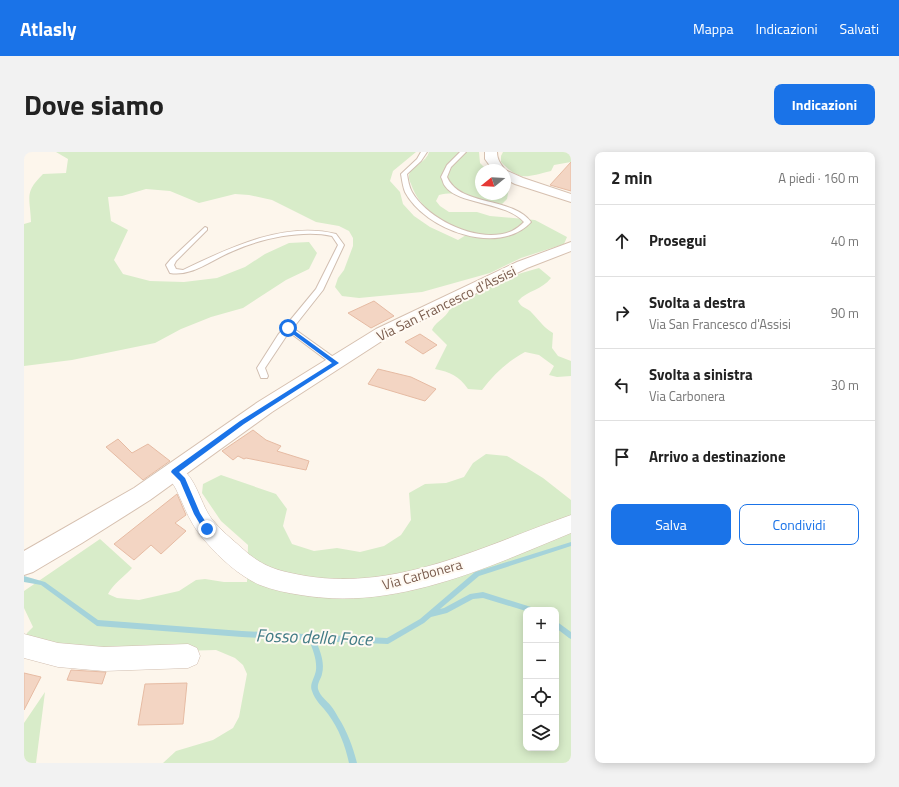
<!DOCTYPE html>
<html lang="it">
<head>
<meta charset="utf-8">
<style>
	body { margin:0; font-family:"Titillium Web",sans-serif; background:#f2f2f2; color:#222 }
	.controls { position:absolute; right:12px; bottom:12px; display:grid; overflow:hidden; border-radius:8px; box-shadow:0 2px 10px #0003 }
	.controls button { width:36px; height:36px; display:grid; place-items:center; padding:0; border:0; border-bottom:1px solid #e0e0e0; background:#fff; color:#222; font:20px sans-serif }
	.compass { position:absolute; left:451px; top:12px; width:36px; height:36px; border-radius:50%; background:#fff; box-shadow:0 2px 10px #0003; rotate:252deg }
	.stop { position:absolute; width:12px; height:12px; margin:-9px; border:3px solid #1a73e8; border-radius:50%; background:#fff }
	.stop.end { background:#1a73e8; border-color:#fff; box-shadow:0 1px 4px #0008 }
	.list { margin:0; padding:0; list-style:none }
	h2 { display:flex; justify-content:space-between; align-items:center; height:52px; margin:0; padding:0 16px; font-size:17px }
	h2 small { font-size:13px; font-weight:400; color:#767676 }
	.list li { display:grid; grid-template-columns:26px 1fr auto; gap:12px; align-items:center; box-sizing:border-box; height:72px; padding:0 16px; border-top:1px solid #e0e0e0 }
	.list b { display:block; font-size:15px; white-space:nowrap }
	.list p { margin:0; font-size:13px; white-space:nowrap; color:#767676 }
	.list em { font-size:13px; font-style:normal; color:#767676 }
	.actions { display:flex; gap:8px; padding:12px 16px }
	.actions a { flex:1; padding:9px 0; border:1px solid #1a73e8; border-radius:8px; text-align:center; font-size:14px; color:#1a73e8 }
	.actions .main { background:#1a73e8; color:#fff }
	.icon { flex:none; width:22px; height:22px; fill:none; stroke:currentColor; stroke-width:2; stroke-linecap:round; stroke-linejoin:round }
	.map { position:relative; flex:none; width:547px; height:611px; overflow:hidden; border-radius:8px }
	header { display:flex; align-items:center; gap:24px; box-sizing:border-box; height:56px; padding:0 20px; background:#1a73e8; color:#fff }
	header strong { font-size:19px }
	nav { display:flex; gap:22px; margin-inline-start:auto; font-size:14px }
	.intro { display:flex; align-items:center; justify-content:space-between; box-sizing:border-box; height:96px; padding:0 24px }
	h1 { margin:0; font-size:28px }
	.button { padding:10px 18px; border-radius:8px; background:#1a73e8; color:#fff; font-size:14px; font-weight:700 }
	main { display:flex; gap:24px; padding:0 24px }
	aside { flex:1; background:#fff; border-radius:8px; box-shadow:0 2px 10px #0003 }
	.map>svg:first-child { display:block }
</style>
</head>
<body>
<header>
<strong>Atlasly</strong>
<nav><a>Mappa</a><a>Indicazioni</a><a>Salvati</a></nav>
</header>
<div class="intro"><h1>Dove siamo</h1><a class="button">Indicazioni</a></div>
<main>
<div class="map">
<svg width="547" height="611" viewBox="0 0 547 611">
	<rect width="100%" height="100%" fill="#fdf6ec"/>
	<path fill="#d8ecc9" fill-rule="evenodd" d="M 32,0 L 392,0 L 369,19 L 366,29 L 376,40 L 379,52 L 390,64 L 406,75 L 434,88 L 442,83 C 419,68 396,59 387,32 C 385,28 384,24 386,20 C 392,12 402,10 405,0 L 455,0 L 456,11 L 463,18 L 457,18 L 457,42 L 481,42 L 481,30 L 485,36 L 483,47 L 478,52 C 456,50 438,37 415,43 L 412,49 L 416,54 L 425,60 L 453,60 L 466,64 L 511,68 L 543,85 L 540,92 L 497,106 L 466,121 L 398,140 L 335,146 L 318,144 L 311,135 L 314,126 L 320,118 L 329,94 L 329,86 L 325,79 L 315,74 L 292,70 L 248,48 L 225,43 L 211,42 L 175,51 L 146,39 L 122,37 L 98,44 L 84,45 L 87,69 L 104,78 L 90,108 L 99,122 L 126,129 L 160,130 L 193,126 L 221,115 L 241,102 L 265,91 L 285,90 L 293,101 L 285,117 L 262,128 L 219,156 L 187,165 L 157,177 L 131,191 L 48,208 L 0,214 L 0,72 L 7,70 C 6,44 0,41 19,22 L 42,21 L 44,7 Z
		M 479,0 L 547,0 L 547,10 L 530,13 L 527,19 C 501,25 497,30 477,10 L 477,4 Z
		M 515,116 L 527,126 C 518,138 504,138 494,149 C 498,157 503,155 508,161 C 516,169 519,175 529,181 L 528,196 L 534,204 L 547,209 L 547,224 L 533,225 L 525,223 L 530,214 L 515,203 L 501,200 C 484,209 470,222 458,238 L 444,237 C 435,224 426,220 411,217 L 423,193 L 408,178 C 413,167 425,166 427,152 C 455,137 484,124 515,116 Z
		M 462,302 L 483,304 L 519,326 L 547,348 L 547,611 L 139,611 L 152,599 L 189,588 L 209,576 L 215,565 L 223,522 L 219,513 L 211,506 L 192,498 L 84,501 L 1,486 L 3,481 L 9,475 L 0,456 L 0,439 L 76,387 L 108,416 C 100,425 90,431 84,442 L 93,446 L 115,448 L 155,439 L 172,428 L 181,427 L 200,430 L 223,430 L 224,393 L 197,369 L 178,341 L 179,332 L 197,323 L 252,342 L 263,357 L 259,374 L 268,392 L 290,399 L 313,396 L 336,400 L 360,394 L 377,383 L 387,368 L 385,341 L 401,332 L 422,331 L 440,325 L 449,311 ZM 502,458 L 532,458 L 532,596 L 502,596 Z
		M 21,540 L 12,611 L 0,611 L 0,571 Z"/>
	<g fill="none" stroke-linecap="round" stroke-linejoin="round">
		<path fill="#a5d3da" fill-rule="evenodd" d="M 547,390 L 547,394 L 455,424 L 416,457 L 420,456 L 446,442 L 459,440 L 507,455 L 509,456 L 510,458 L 502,458 L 502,459 L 459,446 L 449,447 L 423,461 L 407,465 L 400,471 L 364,492 L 292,489 C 296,499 301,510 298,522 C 297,527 293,531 294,537 C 296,544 303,549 307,554 C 310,558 312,561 314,565 C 323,579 329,595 333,611 L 325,611 C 321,593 315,577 304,562 C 299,555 291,549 288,539 C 285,532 291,526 292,518 C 293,508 289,498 285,488 L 218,485 L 73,474 L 17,433 L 0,430 L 0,424 L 21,430 L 74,468 L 218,479 L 363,486 L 396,467 L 451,420 Z
			M 532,469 L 547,480 L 547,487 L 545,486 L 532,476 Z"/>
	</g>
	<path fill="#f3d5c3" stroke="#e6bba3" d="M 547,10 L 547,39 L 526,33 Z
		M 350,149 L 370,164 L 347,176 L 324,161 Z
		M 396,182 L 413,193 L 399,202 L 381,190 Z
		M 354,217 L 387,225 L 412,237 L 401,249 L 344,232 Z
		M 229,278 L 242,288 L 257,294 L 253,299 L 285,309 L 282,318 L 222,306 L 220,307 L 214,304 L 209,308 L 198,299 Z
		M 94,287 L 108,301 L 124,292 L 146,309 L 119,328 L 82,295 Z
		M 153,342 L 162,363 L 151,371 L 162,379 L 137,402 L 127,393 L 110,408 L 90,392 Z
		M 47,518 L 80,520 L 82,520 L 78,532 L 43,528 Z
		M 0,521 L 17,525 L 0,558 Z
		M 163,531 L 159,572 L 114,573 L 121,532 Z"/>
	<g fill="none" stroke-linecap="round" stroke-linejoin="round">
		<g stroke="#d1beb0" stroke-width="2">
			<path id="service" d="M 397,0 L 403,0 L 397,9 L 383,22 C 384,28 385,35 388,40 C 404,68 456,93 488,79 C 492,77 497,73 500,70 C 481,49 434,53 421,34 C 419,32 419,28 417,25 L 423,13 L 436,0 L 442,0 L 427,15 L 423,25 C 436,55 487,44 507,70 C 475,105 401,78 381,40 C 379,35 378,28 377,22 L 393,7 Z
				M 181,75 L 183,76 L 183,78 L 152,109 L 150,113 L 152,117 L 159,118 C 205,96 260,69 312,82 L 320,93 L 299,138 L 269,176 L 315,209 L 316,211 L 315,213 L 309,213 L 265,180 L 241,216 L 244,224 L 243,226 L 237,226 L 233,216 L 254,183 L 292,137 L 314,93 L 308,84 C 279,77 235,87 209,99 C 189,107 168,125 146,121 L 142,113 L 147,107 Z"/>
		</g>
		<g stroke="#d1beb0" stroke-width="1">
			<path id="minor" d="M 150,313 C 171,319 175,349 187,366 C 196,378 208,387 219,397 C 240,416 255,419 282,424 C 375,439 461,393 547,363 L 547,381 C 462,416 371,459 277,443 C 263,441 249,438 236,433 C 215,424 196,406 182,390 C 167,374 161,356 152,337 C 149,331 144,326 140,320 L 143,315 Z
				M 0,482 L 34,491 L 80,495 L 164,492 L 173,496 L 176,504 L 173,512 L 164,516 L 80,519 L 34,515 L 0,506 Z"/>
		</g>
		<g stroke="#d6c0b0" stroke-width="2">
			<path id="secondary" d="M 461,0 L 473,0 C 473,8 477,12 481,18 L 469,18 L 461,7 Z
				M 481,18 L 499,26 L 547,42 L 547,50 L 491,32 L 481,27 Z
				M 547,90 L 547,99 L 503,116 L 364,185 L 248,260 L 126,348 L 58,391 L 9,420 L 0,423 L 0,399 L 110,336 L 234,250 L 352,177 L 493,110 Z"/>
		</g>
		<use href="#service" fill="#fff" fill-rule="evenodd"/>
		<use href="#minor" fill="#fff" fill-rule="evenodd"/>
		<use href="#secondary" fill="#fff" fill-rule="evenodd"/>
	</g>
	<path fill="#1a73e8" d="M 264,174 L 315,211 L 220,272 L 155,320 L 161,326 L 176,361 L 186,377 L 185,379 L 180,379 L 170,362 L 156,329 L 147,320 L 148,318 L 216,269 L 308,211 L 262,177 Z"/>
	<g text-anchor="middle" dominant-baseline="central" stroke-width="4" stroke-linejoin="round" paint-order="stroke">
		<g font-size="14" fill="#7a5c4d" stroke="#fffaf3">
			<text transform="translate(422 151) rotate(-26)">Via San Francesco d'Assisi</text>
			<text transform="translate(398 422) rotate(-15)">Via Carbonera</text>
		</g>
		<g font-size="18" font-style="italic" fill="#437c86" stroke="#fffaf3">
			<text transform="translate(290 485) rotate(2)">Fosso della Foce</text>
		</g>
	</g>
</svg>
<div class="controls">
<button>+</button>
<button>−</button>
<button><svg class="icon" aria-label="locate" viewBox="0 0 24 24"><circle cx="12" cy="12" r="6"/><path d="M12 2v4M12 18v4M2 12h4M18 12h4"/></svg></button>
<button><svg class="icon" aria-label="layers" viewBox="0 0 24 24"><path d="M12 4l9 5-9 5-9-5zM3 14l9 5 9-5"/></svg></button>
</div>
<svg class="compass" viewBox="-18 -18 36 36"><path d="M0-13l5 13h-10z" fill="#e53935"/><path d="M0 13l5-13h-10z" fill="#767676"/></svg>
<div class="stop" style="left:264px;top:176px"></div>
<div class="stop end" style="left:183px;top:377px"></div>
</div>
<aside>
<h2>2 min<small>A piedi · 160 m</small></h2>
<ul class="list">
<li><svg class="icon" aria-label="ahead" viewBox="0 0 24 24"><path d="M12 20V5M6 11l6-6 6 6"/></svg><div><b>Prosegui</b></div><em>40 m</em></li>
<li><svg class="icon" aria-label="right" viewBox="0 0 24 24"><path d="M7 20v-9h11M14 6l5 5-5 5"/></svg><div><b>Svolta a destra</b><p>Via San Francesco d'Assisi</p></div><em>90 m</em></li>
<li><svg class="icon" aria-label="left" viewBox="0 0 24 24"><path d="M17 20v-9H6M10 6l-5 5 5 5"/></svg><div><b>Svolta a sinistra</b><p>Via Carbonera</p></div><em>30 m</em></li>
<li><svg class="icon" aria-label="arrive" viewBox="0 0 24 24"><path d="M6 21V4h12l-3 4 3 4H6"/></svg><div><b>Arrivo a destinazione</b></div></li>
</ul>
<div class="actions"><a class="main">Salva</a><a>Condividi</a></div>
</aside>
</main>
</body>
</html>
